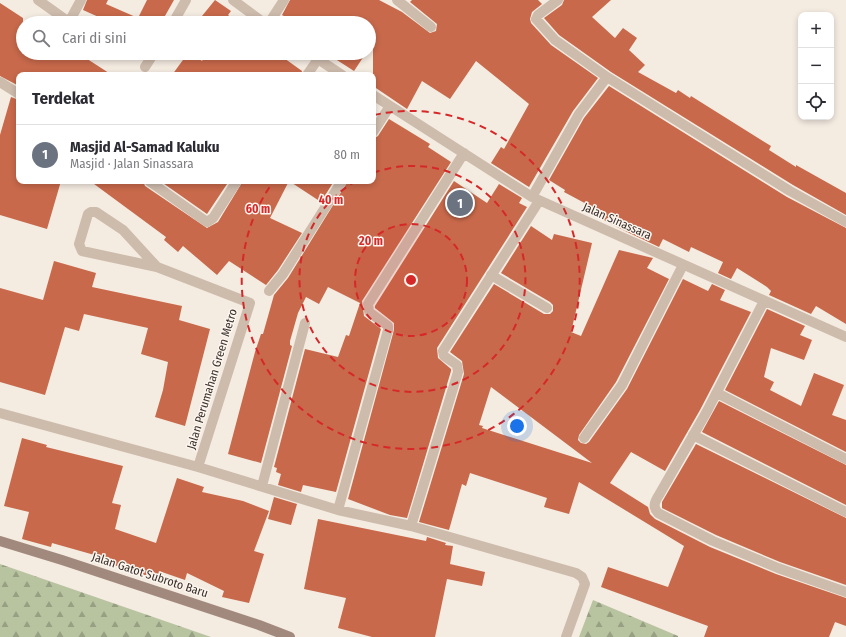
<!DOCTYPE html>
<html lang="id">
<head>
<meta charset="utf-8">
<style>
	body { margin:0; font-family:"Fira Sans Condensed",sans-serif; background:#f7f7f7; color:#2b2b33 }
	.controls { position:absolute; right:12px; top:12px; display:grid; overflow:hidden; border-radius:8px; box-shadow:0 2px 6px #0003 }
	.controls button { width:36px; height:36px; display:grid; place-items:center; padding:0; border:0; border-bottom:1px solid #e1e1e2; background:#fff; color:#2b2b33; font:20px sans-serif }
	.you { position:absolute; left:517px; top:426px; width:14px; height:14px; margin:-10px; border:3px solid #fff; border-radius:50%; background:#1a73e8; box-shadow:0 0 0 6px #1a73e833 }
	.badge { display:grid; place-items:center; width:26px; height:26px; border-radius:50%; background:#b45309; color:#fff; font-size:13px; font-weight:700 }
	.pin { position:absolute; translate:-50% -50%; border:2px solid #fff; box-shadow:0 1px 4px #0006 }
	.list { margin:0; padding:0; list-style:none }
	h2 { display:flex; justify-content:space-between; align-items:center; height:52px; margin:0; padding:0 16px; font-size:17px }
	h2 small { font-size:13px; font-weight:400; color:#7c7c81 }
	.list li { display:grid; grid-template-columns:26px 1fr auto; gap:12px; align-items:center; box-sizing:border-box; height:60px; padding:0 16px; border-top:1px solid #e1e1e2 }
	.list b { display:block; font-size:15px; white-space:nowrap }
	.list p { margin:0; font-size:13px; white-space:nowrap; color:#7c7c81 }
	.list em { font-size:13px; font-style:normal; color:#7c7c81 }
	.icon { flex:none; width:22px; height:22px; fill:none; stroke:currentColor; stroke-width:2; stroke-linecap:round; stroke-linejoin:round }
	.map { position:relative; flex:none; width:846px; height:637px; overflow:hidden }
	.search { position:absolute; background:#fff; box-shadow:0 2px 6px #0003; left:16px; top:16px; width:360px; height:44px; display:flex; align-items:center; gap:10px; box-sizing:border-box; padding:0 14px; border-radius:22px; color:#7c7c81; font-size:15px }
	.panel { position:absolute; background:#fff; box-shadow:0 2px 6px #0003; left:16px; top:72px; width:360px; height:112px; border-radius:8px }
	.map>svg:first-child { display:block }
</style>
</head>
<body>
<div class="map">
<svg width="846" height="637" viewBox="0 0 846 637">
	<defs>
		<pattern id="forest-firs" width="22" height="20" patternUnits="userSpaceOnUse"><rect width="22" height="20" fill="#b8c4a0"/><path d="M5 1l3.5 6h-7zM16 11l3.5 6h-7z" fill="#97a083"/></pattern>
	</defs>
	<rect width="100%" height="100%" fill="#f4ebe1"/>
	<path fill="url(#forest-firs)" d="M 0,564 L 211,637 L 0,637 Z
		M 593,600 L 678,636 L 678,637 L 579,637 Z"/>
	<path fill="#c8694b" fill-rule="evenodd" d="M 87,0 L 108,0 L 106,4 L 138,18 L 147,0 L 174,0 L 161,23 L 112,23 L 83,10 Z
		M 215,0 L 231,11 L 228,15 L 238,23 L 211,23 L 202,16 Z
		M 290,0 L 379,0 L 402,12 L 430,33 L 436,31 L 437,24 L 410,2 L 412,0 L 538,0 L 542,4 L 532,12 L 530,19 L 531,23 L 551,45 L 598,78 L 573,111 L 529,187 L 491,163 L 501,147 L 504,149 L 529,104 L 476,61 L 450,99 L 422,81 L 407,109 L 373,86 L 373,42 L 369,48 L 369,23 L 296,23 L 282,15 Z
		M 564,0 L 611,0 L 592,17 L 615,38 L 623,28 L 637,38 L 629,50 L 645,65 L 638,72 L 676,93 L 678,90 L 690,98 L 691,96 L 771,146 L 769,150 L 796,167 L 796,165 L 846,193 L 846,215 L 793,185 L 611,72 L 559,35 L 544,18 L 562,5 Z
		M 0,3 L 23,18 L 23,53 L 78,53 L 112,75 L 19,75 L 19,86 L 0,76 Z
		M 188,53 L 191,53 L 202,61 L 207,53 L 277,53 L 302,71 L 301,75 L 172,75 Z
		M 326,53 L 366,53 L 354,71 Z
		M 609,86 L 787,197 L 846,228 L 846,324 L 816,306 L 811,314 L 769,295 L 771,291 L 767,287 L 737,268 L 731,279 L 718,273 L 723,262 L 691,247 L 689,252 L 663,239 L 659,247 L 623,230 L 604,220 L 607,215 L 564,192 L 565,190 L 549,180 L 584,118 Z
		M 11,97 L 19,100 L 19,181 L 61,181 L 47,229 L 0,215 L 0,135 Z
		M 389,119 L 430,144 L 428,147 L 451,162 L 362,301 L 364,316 L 381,329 L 336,492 L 303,485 L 301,492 L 278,485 L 281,474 L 276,472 L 277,468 L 274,467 L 305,349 L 338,357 L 346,335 L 349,336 L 360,303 L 328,287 L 319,304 L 306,297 L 298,313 L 290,341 L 290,345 L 292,346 L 261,463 L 228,454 L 255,352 L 261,334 L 263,334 L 274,295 L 288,278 L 348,181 L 373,181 L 373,139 L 378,136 Z
		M 90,181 L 143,181 L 145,186 L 207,228 L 218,222 L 243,181 L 289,181 L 270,218 L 302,233 L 278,270 L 266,285 L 229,261 L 217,275 L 183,246 L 178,252 L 164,240 L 166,237 Z
		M 160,181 L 229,181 L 207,214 Z
		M 289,181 L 334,181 L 321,202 Z
		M 454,181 L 487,203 L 499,184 L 522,198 L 519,203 L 527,207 L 437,348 L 438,358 L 451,369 L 451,371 L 407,518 L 390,515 L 348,499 L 394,330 L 394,323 L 375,308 L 375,306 Z
		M 531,226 L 552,240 L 554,234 L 592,243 L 571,332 L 581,336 L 619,250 L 653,258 L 647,268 L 669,279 L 616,382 L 579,435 L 578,440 L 581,443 L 586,444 L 589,442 L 627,389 L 683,279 L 708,291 L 712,284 L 725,290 L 720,300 L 751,312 L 700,410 L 665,471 L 631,452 L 610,483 L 648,507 L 650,514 L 655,519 L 710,547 L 776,574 L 846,598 L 846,626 L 835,622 L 829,637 L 704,637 L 708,626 L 601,587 L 608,567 L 668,587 L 684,546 L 579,482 L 569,514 L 544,507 L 547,498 L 470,473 L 466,486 L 462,484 L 449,530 L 419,522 L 464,374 L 462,361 L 450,352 L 494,284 L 544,314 L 550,314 L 553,311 L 553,305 L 550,302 L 501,273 ZM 491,387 L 592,463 L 482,428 L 483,426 L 479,425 Z
		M 54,261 L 96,273 L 92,287 L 182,306 L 179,320 L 210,329 L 185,426 L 155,417 L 163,390 L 168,362 L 141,354 L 148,328 L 84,314 L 79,331 L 65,327 L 45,395 L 0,382 L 0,288 L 43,300 Z
		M 767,309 L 805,326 L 800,335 L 812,340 L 804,360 L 771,348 L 764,377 L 774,382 L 770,390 L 801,406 L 814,373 L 844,385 L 832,415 L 846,420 L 846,452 L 725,390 Z
		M 719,401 L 846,465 L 846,505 L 702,432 Z
		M 22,438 L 47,445 L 46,447 L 123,466 L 112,503 L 121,505 L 115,529 L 156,543 L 177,478 L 204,487 L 202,492 L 243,501 L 269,511 L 254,551 L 264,554 L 249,603 L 222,597 L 224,591 L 187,573 L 185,580 L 159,571 L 157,579 L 114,565 L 115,562 L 98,556 L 52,543 L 51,547 L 22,539 L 29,512 L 4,506 Z
		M 696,444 L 846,518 L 846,585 L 780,562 L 716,535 L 662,508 L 662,502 Z
		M 274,497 L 297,504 L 291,525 L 268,519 Z
		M 318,519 L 426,541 L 427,537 L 446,543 L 445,545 L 453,546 L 450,564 L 485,572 L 482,586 L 447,579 L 435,637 L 372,637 L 338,628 L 346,598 L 304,589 Z"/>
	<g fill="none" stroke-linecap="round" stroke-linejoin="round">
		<path stroke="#cdbbac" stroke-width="10" d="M 38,0 L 69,22 L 81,0
			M 233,0 L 264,23
			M 397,0 L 431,27
			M 558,0 L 538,15 L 536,19 L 555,40 L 607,77 L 790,191 L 846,222
			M 173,23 L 186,0
			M 269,23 L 284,0
			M 309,53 L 342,75
			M 145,67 L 154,53
			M 307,75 L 318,59
			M 0,82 L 19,94
			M 373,95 L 532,197 L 846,337
			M 373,132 L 390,106
			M 149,181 L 207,222 L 213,218 L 237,181
			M 532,197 L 579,114 L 607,77
			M 157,267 L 82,251 L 79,244 L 88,214 L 91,212 L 96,212 L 123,230 L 157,267 L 250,303 L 198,467
			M 491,275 L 547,308
			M 269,291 L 283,274 L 342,181
			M 764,301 L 706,413 L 659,495 C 655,501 652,507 658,513 L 713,541 L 778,568 L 846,592
			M 717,393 L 846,459
			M 0,413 L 198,467 L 338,510 L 411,526 L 576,573 L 582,577 L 585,584 L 566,637
			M 693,435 L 846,512
			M 584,438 L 622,385 L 683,265
			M 262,486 L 305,323
			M 338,510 L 388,330 L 388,326 L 369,312 L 368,304 L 464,153
			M 411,526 L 458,372 L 457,365 L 444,356 L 443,351 L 539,201"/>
		<path stroke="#a18a7d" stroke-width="10" d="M 0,541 L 62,560 L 259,625 L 290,637"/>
	</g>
	<circle cx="411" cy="280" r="56" fill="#d62828" fill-opacity=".12"/>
	<g fill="none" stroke="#d62828" stroke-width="2" stroke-dasharray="7 5">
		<circle cx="411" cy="280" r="56"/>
		<path d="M373 173A113 113 0 1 1 356 181"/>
		<path d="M374 115A169 169 0 1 1 273 182"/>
	</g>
	<g text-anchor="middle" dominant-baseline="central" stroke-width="3" stroke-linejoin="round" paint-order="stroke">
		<g font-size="12" fill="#3b302b" stroke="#fbf5ee">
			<text transform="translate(617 221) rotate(24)">Jalan Sinassara</text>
			<text transform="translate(212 379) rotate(-73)">Jalan Perumahan Green Metro</text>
			<text transform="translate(150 575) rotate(18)">Jalan Gatot Subroto Baru</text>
		</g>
	</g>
	<circle cx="411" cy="280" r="6" fill="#d62828" stroke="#fbf5ee" stroke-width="2"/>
	<g font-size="12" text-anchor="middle" font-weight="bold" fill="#d62828" stroke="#fbf5ee" stroke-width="3" stroke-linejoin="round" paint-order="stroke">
		<text x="331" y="204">40 m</text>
		<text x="258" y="213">60 m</text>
		<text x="371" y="245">20 m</text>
	</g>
</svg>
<div class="controls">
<button>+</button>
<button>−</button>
<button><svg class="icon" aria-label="locate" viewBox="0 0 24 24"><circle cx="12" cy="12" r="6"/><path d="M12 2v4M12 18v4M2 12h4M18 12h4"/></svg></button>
</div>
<div class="you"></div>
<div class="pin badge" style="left:460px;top:203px;background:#6b7280">1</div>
<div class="search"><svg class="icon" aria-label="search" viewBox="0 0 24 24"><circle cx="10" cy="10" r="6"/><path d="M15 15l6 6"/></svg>Cari di sini</div>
<section class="panel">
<h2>Terdekat<small></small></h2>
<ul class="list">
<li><span class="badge" style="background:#6b7280">1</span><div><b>Masjid Al-Samad Kaluku</b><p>Masjid · Jalan Sinassara</p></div><em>80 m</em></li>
</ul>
</section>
</div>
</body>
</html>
